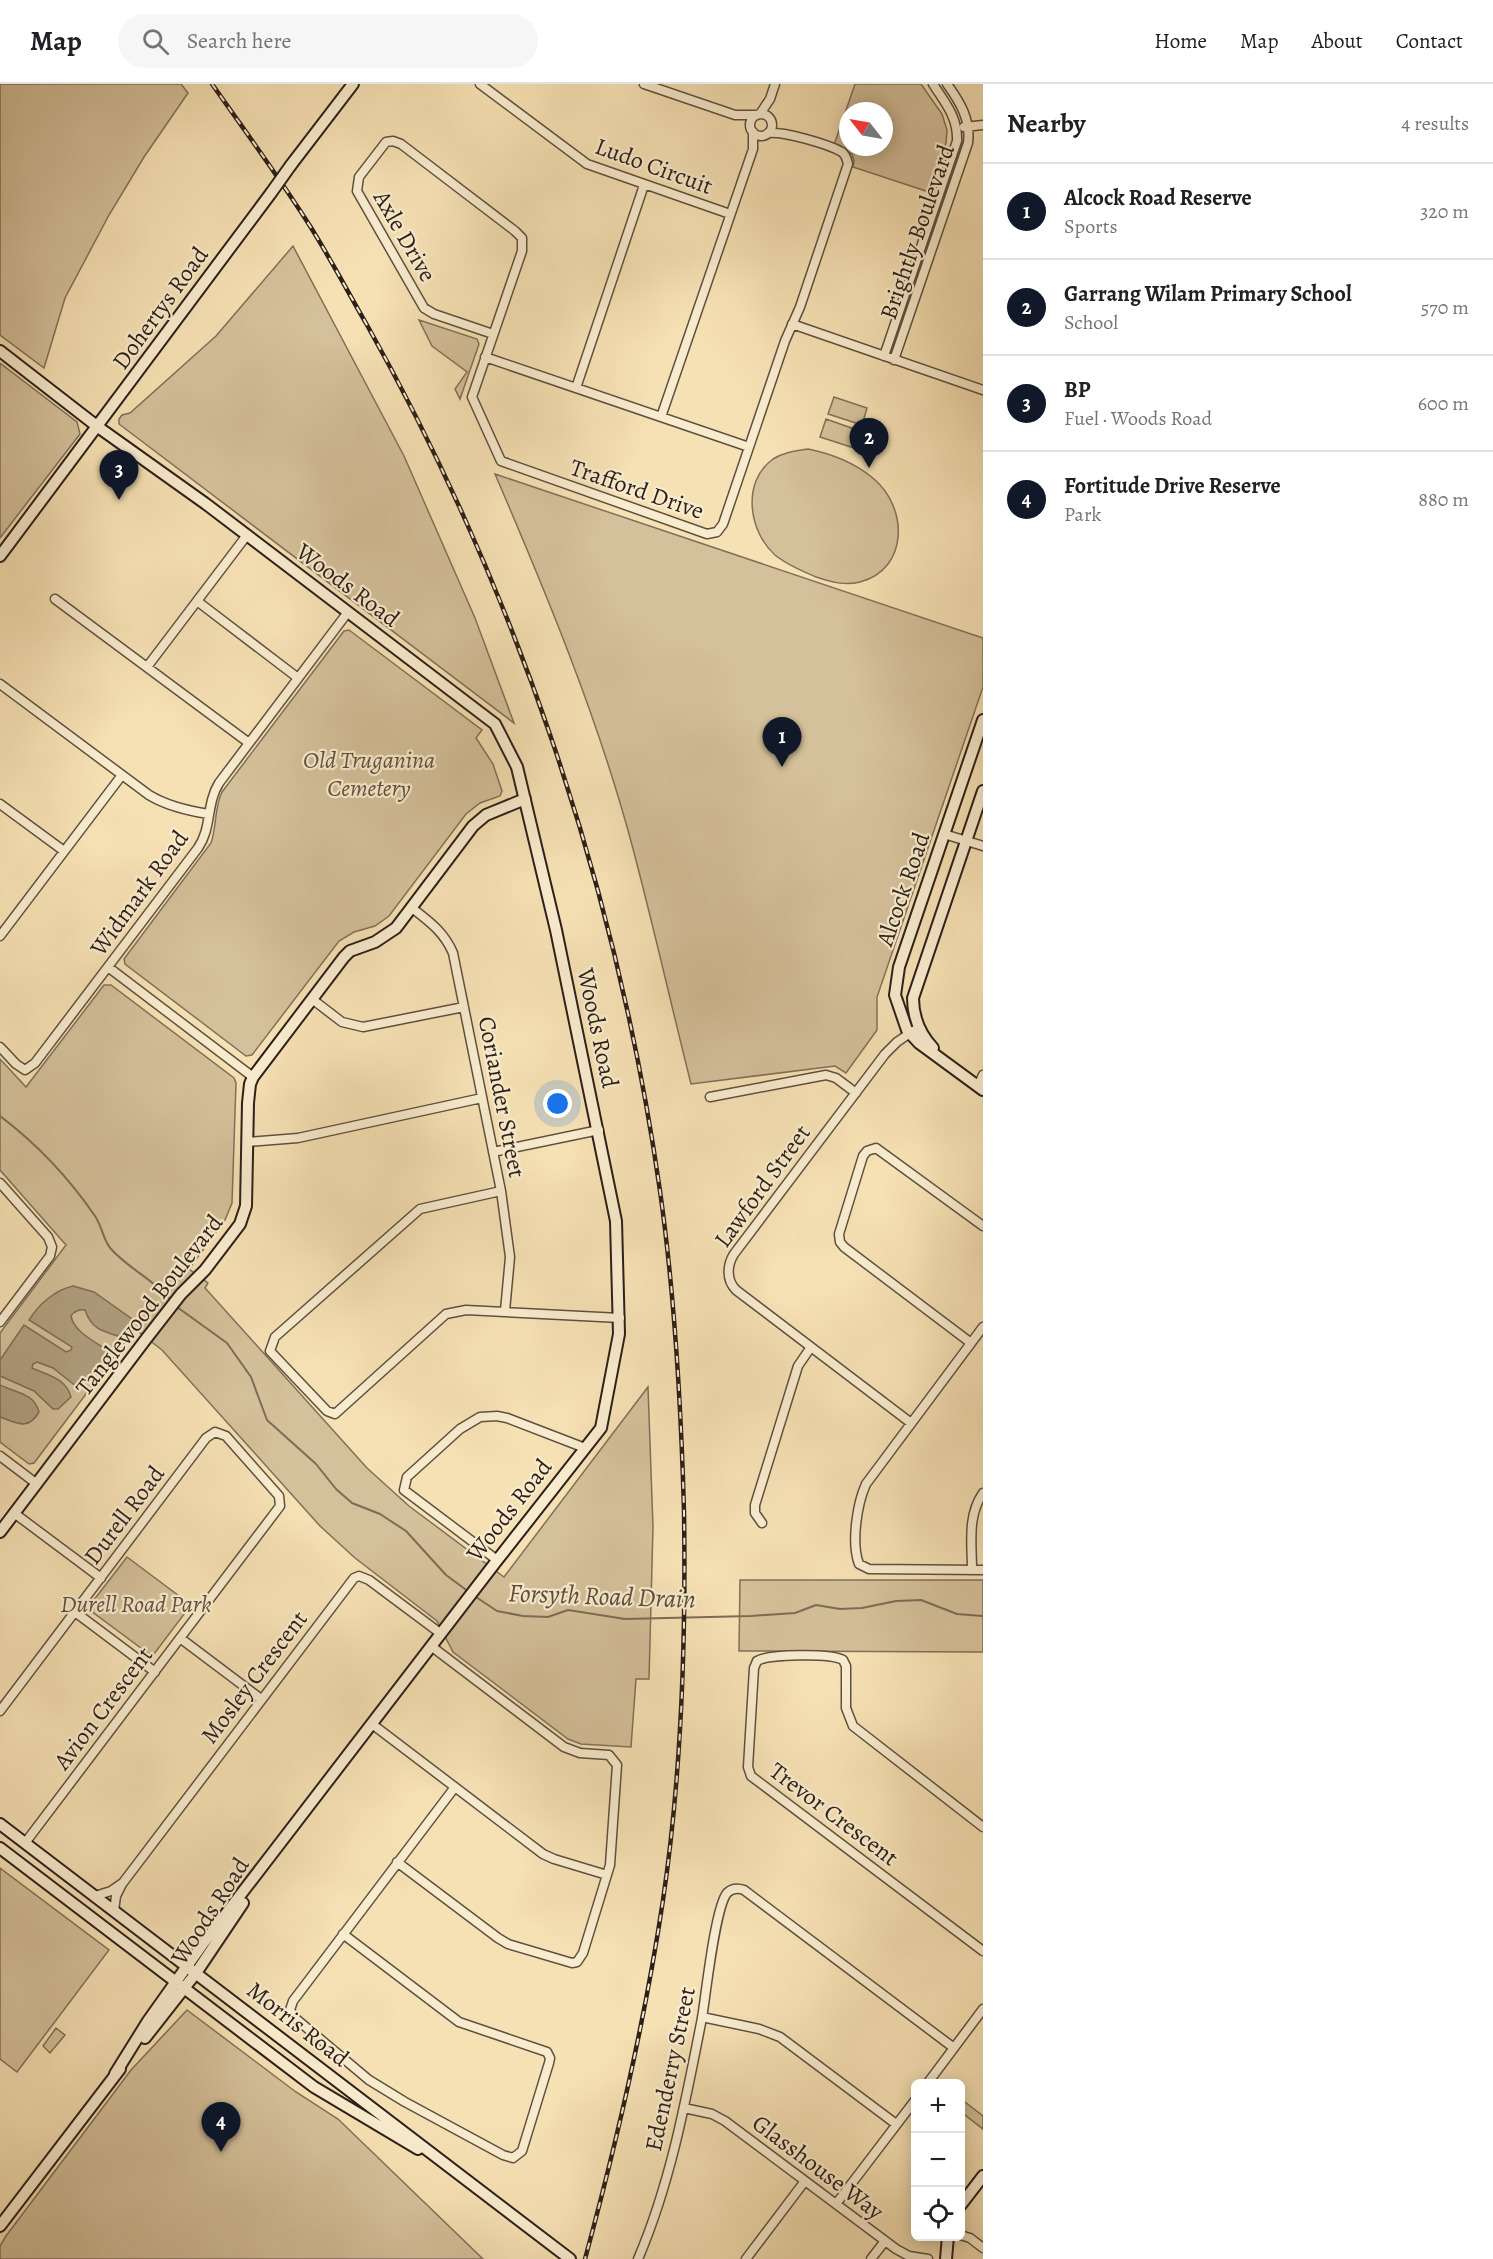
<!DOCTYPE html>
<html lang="en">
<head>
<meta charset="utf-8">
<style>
	body { margin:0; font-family:Alegreya,serif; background:#f6f6f6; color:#202124 }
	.controls { position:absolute; right:18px; bottom:18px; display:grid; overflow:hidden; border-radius:9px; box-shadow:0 3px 15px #0003 }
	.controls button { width:54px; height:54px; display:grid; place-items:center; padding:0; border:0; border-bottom:2px solid #e0e0e0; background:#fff; color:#202124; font:30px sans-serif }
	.compass { position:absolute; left:839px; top:18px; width:54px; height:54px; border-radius:50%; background:#fff; box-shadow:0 3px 15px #0003; rotate:301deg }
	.you { position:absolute; left:558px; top:1020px; width:21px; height:21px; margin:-15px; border:4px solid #fff; border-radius:50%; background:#1a73e8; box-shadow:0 0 0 9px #1a73e833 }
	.badge { display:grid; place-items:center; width:39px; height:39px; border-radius:50%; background:#111827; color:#fff; font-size:20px; font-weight:700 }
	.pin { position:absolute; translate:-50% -50px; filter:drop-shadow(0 2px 3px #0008) }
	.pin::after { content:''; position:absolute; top:32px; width:21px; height:18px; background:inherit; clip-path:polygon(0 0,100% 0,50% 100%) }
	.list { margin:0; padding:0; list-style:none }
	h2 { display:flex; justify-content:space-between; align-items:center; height:78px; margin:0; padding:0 24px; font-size:26px }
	h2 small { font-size:20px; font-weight:400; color:#757577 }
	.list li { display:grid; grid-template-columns:39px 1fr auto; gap:18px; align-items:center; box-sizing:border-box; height:96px; padding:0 24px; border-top:2px solid #e0e0e0 }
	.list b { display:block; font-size:22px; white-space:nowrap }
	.list p { margin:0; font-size:20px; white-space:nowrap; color:#757577 }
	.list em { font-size:20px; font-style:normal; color:#757577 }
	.icon { flex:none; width:33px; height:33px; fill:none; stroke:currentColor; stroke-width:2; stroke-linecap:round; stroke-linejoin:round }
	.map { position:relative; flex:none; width:983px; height:2175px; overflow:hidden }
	header { display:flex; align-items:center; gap:36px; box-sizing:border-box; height:84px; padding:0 30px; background:#fff; border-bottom:2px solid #e0e0e0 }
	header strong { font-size:28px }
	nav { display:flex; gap:33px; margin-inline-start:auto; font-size:21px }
	.search { width:420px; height:54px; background:#f6f6f6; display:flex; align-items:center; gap:15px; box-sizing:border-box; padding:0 21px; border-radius:33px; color:#757577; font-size:22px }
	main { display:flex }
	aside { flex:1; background:#fff }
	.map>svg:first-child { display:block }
</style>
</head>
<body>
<header>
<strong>Map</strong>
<div class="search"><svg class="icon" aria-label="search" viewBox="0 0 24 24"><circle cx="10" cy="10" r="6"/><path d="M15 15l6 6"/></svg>Search here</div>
<nav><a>Home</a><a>Map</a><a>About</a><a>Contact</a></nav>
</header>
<main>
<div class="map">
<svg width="983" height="2175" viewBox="0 0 983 2175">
	<rect width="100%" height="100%" fill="#f6e1b4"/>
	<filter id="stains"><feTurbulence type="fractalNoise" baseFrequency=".00333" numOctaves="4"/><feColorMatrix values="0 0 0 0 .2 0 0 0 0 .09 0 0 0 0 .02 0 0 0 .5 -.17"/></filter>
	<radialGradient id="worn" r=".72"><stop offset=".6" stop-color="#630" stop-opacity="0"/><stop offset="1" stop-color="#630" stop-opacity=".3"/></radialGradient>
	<path fill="#d4c09a" stroke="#80705a" stroke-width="1.5" fill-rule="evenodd" d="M 0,0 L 181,0 L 188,9 L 144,73 L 109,131 L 65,214 L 44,284 L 0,251 Z
		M 855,0 L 921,0 L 942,30 L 947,46 L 946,59 L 929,108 L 853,83 L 854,77 L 852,70 L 834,61 ZM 848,27 L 884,27 L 884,63 L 848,63 Z
		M 293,162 L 404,372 L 475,534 L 514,639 L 119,340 L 119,335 L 122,331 L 130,329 L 216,252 Z
		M 419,236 L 477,255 L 479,260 L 460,315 L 455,305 L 467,288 L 432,262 Z
		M 0,279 L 77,338 L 80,350 L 0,454 Z
		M 834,313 L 867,324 L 862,341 L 828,330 Z
		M 826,335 L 860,347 L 854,364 L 820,353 Z
		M 808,365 C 833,370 854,378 874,395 C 908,424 909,485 860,498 C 845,502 831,498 816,493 C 802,487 787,481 775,471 C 749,448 741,398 773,375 C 784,368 796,367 808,365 Z
		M 495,390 L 983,554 L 983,603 L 877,913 L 877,946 L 846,989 L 835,982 L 691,1000 C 671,920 653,840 632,761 C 598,634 547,511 495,390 Z
		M 349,546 L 482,646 L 476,654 L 493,680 L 502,707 L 500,712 L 480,719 L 466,730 L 389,832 L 375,842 L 354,848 L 339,857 L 252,971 L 246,972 L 125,880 L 124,875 L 211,759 C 217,742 214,724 222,708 L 344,547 Z
		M 104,901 L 111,901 L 234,994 L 236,999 L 232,1119 L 225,1136 L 189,1185 L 208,1199 L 205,1204 L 367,1384 L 409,1422 L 504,1493 L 648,1303 L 653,1443 L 649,1595 L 636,1595 L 631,1663 L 581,1660 L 568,1655 L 453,1568 L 437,1537 L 355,1474 L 320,1442 L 162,1266 L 135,1245 L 34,1379 L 29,1380 L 0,1358 L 0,1249 L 66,1161 L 0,1086 L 0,975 L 26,1003 Z
		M 127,1473 L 191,1521 L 154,1570 L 149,1570 L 91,1527 L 90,1521 Z
		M 740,1496 L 983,1496 L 983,1568 L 739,1567 Z
		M 0,1784 L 109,1866 L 17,1988 L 0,1975 Z
		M 187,1926 L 296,2008 L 338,2035 L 483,2175 L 0,2175 L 0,2162 L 6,2152 L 131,1986 Z
		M 56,1944 L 65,1951 L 50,1969 L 43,1962 Z
		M 961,2015 L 983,2032 L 983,2045 L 961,2028 Z"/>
	<path fill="#b19f7f" stroke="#7c6c56" stroke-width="1.5" d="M 73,1202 L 94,1208 L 132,1235 L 127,1246 L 118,1252 C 101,1247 91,1244 85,1226 C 80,1225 74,1227 71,1232 C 74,1248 94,1257 107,1266 C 104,1278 89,1299 77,1303 L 53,1284 L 37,1278 L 33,1280 L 32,1284 C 47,1291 66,1294 71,1313 L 58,1325 L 53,1325 L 34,1307 L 0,1292 L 0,1276 L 24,1241 L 66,1268 L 71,1266 L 72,1263 L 29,1236 C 39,1220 55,1206 73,1202 Z
		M 0,1301 C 16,1309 34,1309 39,1328 C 28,1347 17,1339 0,1333 Z"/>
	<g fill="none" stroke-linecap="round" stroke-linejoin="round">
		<path stroke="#7c6c56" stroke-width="2" d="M 0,1032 C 37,1060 69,1094 95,1132 C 102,1142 103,1156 111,1165 C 129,1185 154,1196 171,1216
			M 177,1223 L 227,1259 L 251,1293 L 267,1336 L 316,1380 L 336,1405 L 352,1419 L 380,1430 L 406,1447 L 446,1491 L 469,1508
			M 473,1511 L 497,1527 L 523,1532 L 548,1533 L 568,1526 L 625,1535 L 751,1532 L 795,1529 L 816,1521 L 840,1525 L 862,1524 L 896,1517 L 921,1516 L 957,1530 L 983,1532"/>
		<g stroke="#5e5040" stroke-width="11">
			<path id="street" d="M 480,0 L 587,80 L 730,130
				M 644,0 L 735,31 L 757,31
				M 760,30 L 770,15 L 775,0
				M750 41a11 11 0 1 1 22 0a11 11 0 1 1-22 0Z
				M 964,43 L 983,41
				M 792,240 L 983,306
				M 493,250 L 434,230 L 424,224 L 357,107 L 359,93 L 386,58 L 393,57 L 401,60 L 515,147 L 522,154 L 522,167 L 472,313 L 501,377 L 707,450 L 717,448 L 723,440 L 785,257 L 800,223 L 848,80 C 847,75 846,71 842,68 C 828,60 783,47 768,49
				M 884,272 L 957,57 C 958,33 945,19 933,0
				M 485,273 L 749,363
				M 894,276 L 968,59 C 971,36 960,18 947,0
				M 576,304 L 644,101
				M 661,333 L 753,65 L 753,48
				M 55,515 L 249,659
				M 197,517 L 298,594
				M 147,583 L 247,451
				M 0,600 L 149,711 C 167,722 189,727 209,730
				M 0,720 L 64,767
				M 944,750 L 983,762
				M 412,824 C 430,838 444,848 453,869 L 501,1107 L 510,1173 L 505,1227
				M 0,852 L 122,691
				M 108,883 L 253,993
				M 312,915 L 342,938 L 363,943 L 464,923
				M 0,963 L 16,980 L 25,986 L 35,979 L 198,764 C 212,744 206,720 219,699 L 348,528
				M 978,1002 L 983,991
				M 710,1013 L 826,991 L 836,994 L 856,1009
				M 248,1058 L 298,1054 L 482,1014
				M 493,1068 L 599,1046
				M 0,1099 L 48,1153 L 52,1163 L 50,1172 L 0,1238
				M 501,1107 L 420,1125 L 275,1253 L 270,1267 L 327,1327 L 335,1330 L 446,1230 L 466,1226 L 620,1234
				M 983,1243 L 866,1400 C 857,1420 851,1459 859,1480 L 869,1485 L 983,1486
				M 971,1259 L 844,1163 L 840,1158 L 839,1150 L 863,1072 L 867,1067 L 876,1064 L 983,1142
				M 911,1339 L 736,1206 C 726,1196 727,1181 734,1170 L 885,970 L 897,958 L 913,947
				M 0,1372 L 37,1400
				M 14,1429 L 101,1494
				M 762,1439 L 755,1429 L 755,1421 L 798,1282 L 811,1263
				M 497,1476 L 404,1406 L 407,1393 L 460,1345 L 480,1333 L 497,1332 L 507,1334 L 585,1364
				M 972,1486 C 972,1460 967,1432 983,1409
				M 75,1528 L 155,1588
				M 180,1554 L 261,1615
				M 0,1627 L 206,1354 L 215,1348 L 226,1352 L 279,1412 L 280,1422 L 25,1759
				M 372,1640 L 543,1770 L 554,1775 L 607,1791
				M 983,1743 L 853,1642 L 846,1624 L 846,1582 L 843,1576 C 831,1569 768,1570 757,1577 L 754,1584 L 748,1683 L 751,1692 L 983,1867
				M 397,1778 L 498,1854 L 508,1860 L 572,1879 L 577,1878 L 583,1869 L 610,1781 L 617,1681 L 609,1671 L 580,1669 L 564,1663 L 431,1562
				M 95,1812 L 111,1807 L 121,1800
				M 114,1827 L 116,1812 L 122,1800 L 354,1494 L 359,1492 L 369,1496 L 440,1549
				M 343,1850 L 459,1938 L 547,1968 L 550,1974 L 549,1979 L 522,2067 L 513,2074 L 503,2071 L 405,2018 L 369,1996 L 295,1934 L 290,1926 L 293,1917 L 455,1703
				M 702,1933 L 759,1945 L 780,1953 L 896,2040
				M 927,2000 L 983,1925
				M 684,2024 L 712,2030 L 725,2037 L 896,2165 L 909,2172 L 928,2175
				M 836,2120 L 916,2015
				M 960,2151 L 970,2154 L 983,2164
				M 638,2175 C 671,2098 686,2015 702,1934 C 706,1910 715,1824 727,1809 C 732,1804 738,1804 744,1806 L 954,1964
				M 746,2175 L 805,2097
				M 871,2175 L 885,2157"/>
		</g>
		<g stroke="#2c1f19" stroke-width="14">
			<path id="secondary" d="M 291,81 L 353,0
				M 0,267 L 98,343 L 206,420 L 495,640 L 517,683 L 556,846 L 616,1137 L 619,1250 L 601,1344 L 495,1479 L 202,1861 L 148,1937 L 115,1990
				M 0,472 L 271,109
				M 983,636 L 899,883 L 895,911 L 907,946 L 919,959 L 983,1006
				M 933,964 C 920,950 913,934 913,914 L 983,707
				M 0,1448 L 146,1255 L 181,1210 L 205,1186 L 240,1140 L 246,1122 L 248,1019 L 250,1000 L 253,993 L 344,873 L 350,867 L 375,858 L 396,844 L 473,742 L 486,731 L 525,715
				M 0,1740 L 570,2175
				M 0,1764 L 314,2003 L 418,2065
				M 145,1954 L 196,1889 L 243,1819
				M 960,2122 L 983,2092
				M 0,2142 L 120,1985
				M 946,2175 L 948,2152"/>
		</g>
		<use href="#street" stroke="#f9ecce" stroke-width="8"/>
		<use href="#secondary" stroke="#f9ecce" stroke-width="10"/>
		<g stroke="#2c1f19" stroke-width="4.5">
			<path id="rail" d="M 212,0 C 245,47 279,93 310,142 C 330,174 348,208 367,241 C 516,506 617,805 660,1107 C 675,1213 681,1320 684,1427 C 686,1557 682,1688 663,1816 C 645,1937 617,2057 585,2175"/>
		</g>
		<use href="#rail" stroke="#f9ecce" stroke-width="2" stroke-dasharray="7" stroke-linecap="butt"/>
		<g stroke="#2c1f19" stroke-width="14" stroke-linecap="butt">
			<path id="secondary-bridge" d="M 271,109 L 291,81"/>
		</g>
		<use href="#secondary-bridge" stroke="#f9ecce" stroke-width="10"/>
	</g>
	<g text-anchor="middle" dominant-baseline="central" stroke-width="4.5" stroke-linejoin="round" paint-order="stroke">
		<g font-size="24" fill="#2c1f19" stroke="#f9ecce">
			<text transform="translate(654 82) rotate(20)">Ludo Circuit</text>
			<text transform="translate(917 148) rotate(-71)">Brightly Boulevard</text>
			<text transform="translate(405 152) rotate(60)">Axle Drive</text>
			<text transform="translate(160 224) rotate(-54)">Dohertys Road</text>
			<text transform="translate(637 405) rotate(19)">Trafford Drive</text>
			<text transform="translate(348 501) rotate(37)">Woods Road</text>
			<text transform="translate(903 805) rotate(-71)">Alcock Road</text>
			<text transform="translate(139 809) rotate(-54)">Widmark Road</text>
			<text transform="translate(598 944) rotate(78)">Woods Road</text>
			<text transform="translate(502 1013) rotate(79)">Coriander Street</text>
			<text transform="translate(762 1102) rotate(-54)">Lawford Street</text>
			<text transform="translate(149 1221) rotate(-52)">Tanglewood Boulevard</text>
			<text transform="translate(509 1426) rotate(-52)">Woods Road</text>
			<text transform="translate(124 1431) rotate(-53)">Durell Road</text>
			<text transform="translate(254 1593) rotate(-53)">Mosley Crescent</text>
			<text transform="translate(103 1624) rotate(-53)">Avion Crescent</text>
			<text transform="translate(834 1730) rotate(37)">Trevor Crescent</text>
			<text transform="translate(210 1827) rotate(-57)">Woods Road</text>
			<text transform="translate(298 1940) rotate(38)">Morris Road</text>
			<text transform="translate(670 1985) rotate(-78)">Edenderry Street</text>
			<text transform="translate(818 2083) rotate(37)">Glasshouse Way</text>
		</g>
		<g font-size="24" font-style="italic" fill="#5e4f40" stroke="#f9ecce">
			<text x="369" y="676">Old Truganina<tspan x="369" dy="28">Cemetery</tspan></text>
			<text x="136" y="1520">Durell Road Park</text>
		</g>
		<g font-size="26" font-style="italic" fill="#5b4c3d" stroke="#f9ecce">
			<text transform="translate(602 1512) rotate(2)">Forsyth Road Drain</text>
		</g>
	</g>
	<rect width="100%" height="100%" filter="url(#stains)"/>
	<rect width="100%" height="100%" fill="url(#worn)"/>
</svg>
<div class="controls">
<button>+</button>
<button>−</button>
<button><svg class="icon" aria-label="locate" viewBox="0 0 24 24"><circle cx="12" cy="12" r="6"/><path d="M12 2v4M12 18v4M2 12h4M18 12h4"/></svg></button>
</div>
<svg class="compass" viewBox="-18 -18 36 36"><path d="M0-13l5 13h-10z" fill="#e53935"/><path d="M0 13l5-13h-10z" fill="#757577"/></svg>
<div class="you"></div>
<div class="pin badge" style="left:782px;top:683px">1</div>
<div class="pin badge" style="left:869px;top:384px">2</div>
<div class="pin badge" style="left:119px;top:416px">3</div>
<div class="pin badge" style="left:221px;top:2068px">4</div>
</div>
<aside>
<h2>Nearby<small>4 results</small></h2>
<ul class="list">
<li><span class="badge">1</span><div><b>Alcock Road Reserve</b><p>Sports</p></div><em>320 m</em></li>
<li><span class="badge">2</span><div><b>Garrang Wilam Primary School</b><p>School</p></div><em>570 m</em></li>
<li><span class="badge">3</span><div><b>BP</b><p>Fuel · Woods Road</p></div><em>600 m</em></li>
<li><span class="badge">4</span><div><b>Fortitude Drive Reserve</b><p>Park</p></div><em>880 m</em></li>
</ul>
</aside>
</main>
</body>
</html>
